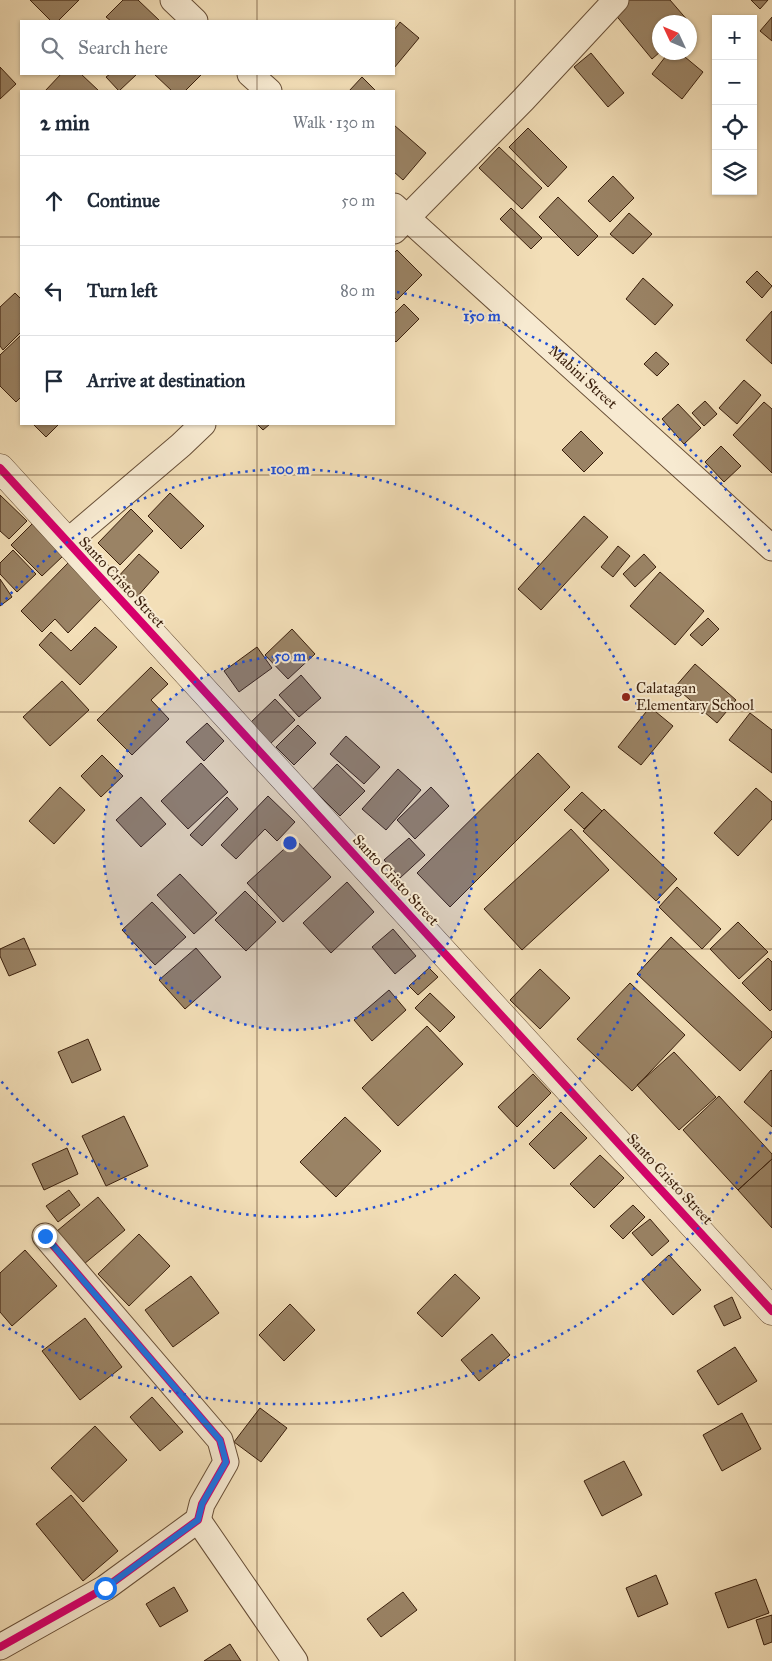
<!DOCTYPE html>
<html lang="en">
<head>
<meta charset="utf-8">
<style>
	body { margin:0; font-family:"IM FELL Great Primer",serif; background:#f6f6f7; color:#1f2937 }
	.controls { position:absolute; right:15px; top:15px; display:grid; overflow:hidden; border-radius:0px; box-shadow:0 1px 4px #0004 }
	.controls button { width:45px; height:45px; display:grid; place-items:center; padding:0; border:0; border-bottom:1px solid #e0e1e3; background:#fff; color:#1f2937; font:25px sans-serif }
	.compass { position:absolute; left:652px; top:15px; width:45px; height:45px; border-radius:50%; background:#fff; box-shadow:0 1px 4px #0004; rotate:314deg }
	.stop { position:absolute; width:15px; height:15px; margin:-11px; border:4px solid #1a73e8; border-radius:50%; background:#fff }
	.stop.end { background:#1a73e8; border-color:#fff; box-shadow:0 1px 5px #0008 }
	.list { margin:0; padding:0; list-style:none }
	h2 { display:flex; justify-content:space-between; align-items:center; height:65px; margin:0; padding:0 20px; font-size:21px }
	h2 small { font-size:16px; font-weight:400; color:#747a83 }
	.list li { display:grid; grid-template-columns:32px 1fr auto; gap:15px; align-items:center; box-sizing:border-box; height:90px; padding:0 20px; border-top:1px solid #e0e1e3 }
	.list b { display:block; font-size:19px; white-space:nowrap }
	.list em { font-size:16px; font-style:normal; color:#747a83 }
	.icon { flex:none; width:28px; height:28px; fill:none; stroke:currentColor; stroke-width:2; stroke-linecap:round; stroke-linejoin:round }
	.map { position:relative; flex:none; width:772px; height:1661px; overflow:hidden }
	.search { position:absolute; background:#fff; box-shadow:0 1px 4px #0004; left:20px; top:20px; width:375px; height:55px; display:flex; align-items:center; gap:12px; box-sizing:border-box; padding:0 18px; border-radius:0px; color:#747a83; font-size:19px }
	.panel { position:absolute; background:#fff; box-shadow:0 1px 4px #0004; left:20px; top:90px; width:375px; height:335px; border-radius:0px }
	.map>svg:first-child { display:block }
</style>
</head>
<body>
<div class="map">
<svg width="772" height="1661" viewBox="0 0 772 1661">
	<rect width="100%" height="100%" fill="#f3dfb8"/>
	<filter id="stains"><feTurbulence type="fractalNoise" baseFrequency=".004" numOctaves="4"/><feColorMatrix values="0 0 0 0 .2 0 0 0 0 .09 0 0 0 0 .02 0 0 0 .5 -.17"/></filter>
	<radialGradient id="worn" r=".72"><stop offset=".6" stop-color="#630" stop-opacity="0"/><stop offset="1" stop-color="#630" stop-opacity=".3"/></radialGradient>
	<path fill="#9a8365" stroke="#3a1f0c" d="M 30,0 L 79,0 L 58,21 L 51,21 Z
		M 123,0 L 138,0 L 160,21 L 111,21 L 106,17 Z
		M 629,0 L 670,0 L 689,22 L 660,22 L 660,52 L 652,59 L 614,13 Z
		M 751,0 L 768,0 L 760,9 Z
		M 772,17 L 772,41 L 760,31 Z
		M 400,22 L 419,38 L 394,68 L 394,30 Z
		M 669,52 L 679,52 L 703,72 L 682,99 L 652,74 Z
		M 591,53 L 624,93 L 608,107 L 574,67 Z
		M 0,67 L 16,84 L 0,99 Z
		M 61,74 L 81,74 L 99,91 L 45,91 Z
		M 110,74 L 137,74 L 119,91 L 106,77 Z
		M 154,74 L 202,74 L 185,91 L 172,91 Z
		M 362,77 L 376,91 L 349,91 Z
		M 394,125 L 426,153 L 403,180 L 394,172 Z
		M 528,128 L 567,167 L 548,187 L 509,147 Z
		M 499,147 L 542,188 L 522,209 L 479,168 Z
		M 613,176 L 634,198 L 610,222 L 588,201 Z
		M 558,197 L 598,236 L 578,256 L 539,217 Z
		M 511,208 L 542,238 L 531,249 L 500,219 Z
		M 629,213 L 652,234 L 633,254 L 610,234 Z
		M 397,250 L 422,275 L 397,300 L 394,297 L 394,253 Z
		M 757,271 L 772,286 L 762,298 L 746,282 Z
		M 643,278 L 673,305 L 655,325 L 626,299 Z
		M 15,293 L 21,299 L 21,332 L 3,350 L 0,346 L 0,307 Z
		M 404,304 L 419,319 L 396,342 L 394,340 L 394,314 Z
		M 772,311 L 772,364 L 746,340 Z
		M 21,335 L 21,397 L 16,402 L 0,386 L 0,355 Z
		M 656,352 L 669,364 L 657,376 L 644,364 Z
		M 744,380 L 761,395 L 737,424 L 719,408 Z
		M 705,401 L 717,414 L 704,426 L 692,413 Z
		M 764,402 L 772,409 L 772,473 L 733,435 Z
		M 678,404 L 701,428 L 684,444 L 662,419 Z
		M 33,424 L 59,424 L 46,437 Z
		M 257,424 L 270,424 L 263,430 Z
		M 581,431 L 603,453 L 584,472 L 562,450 Z
		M 721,446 L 741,466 L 724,482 L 705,462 Z
		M 170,493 L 204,526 L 181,549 L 148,516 Z
		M 0,495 L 27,521 L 9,539 L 0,531 Z
		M 131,509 L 153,531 L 120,565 L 98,543 Z
		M 584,516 L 608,537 L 541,610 L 518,589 Z
		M 32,524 L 63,556 L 42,576 L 11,545 Z
		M 618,546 L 630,556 L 613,577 L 601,567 Z
		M 13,550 L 36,574 L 17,592 L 0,574 L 0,563 Z
		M 139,554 L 159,572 L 137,597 L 116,579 Z
		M 644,554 L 656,567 L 635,587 L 623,574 Z
		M 68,563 L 102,598 L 68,633 L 55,619 L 42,632 L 21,611 Z
		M 660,572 L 704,611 L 675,645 L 630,606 Z
		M 0,579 L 12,597 L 0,606 Z
		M 708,618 L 719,629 L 702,646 L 690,635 Z
		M 95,627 L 117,647 L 80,685 L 39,645 L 51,632 L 71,651 Z
		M 292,629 L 315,654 L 288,679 L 265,655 Z
		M 257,647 L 272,668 L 239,692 L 224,671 Z
		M 695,664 L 736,700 L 717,723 L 675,687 Z
		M 151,667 L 168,684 L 151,700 L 169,719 L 132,755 L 97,720 Z
		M 301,675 L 321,698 L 299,717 L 279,695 Z
		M 62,681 L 89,710 L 50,746 L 23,717 Z
		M 275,699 L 295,720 L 269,745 L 249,724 Z
		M 650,707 L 673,726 L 641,765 L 618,747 Z
		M 750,713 L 772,730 L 772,773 L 729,740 Z
		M 207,723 L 224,741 L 204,761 L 186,742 Z
		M 298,725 L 316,743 L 294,765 L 276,747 Z
		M 346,736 L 380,767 L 364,784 L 330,754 Z
		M 538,753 L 570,787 L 450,907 L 417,873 Z
		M 102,755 L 123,776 L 101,797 L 81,776 Z
		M 201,763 L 228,792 L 188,829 L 161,801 Z
		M 337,764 L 365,791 L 340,816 L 313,789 Z
		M 398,769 L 421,790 L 386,830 L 362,809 Z
		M 60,787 L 85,810 L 54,844 L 29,821 Z
		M 431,787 L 449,806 L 415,839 L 397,820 Z
		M 756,788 L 772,802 L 772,819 L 738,856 L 714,833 Z
		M 582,792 L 602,811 L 584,829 L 564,810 Z
		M 268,796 L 295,822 L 277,841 L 265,829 L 236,859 L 221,845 Z
		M 141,797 L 166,824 L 141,847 L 116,820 Z
		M 227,797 L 238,809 L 202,846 L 190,835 Z
		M 604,809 L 677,879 L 656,901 L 583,831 Z
		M 571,829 L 609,870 L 522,950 L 484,909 Z
		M 409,838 L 425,855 L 400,878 L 384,860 Z
		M 295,839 L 331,877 L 283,922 L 247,883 Z
		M 180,874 L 217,913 L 194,934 L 157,895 Z
		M 347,882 L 374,912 L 331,953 L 303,923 Z
		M 677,887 L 721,929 L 702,949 L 659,907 Z
		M 245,891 L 276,922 L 246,951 L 215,920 Z
		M 152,902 L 186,937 L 155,965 L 122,930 Z
		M 738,922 L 768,952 L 739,979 L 710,949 Z
		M 393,929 L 416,956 L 395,974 L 372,947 Z
		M 671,937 L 772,1032 L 772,1037 L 740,1071 L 637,974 Z
		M 24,938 L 36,965 L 9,976 L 0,956 L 0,949 Z
		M 196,948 L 221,977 L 185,1009 L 159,980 Z
		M 768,958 L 772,962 L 772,1009 L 770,1011 L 742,983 Z
		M 429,968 L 438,977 L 418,995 L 409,986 Z
		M 540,969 L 570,998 L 540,1029 L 510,1000 Z
		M 630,983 L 685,1035 L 632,1091 L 577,1039 Z
		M 389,990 L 406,1010 L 372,1041 L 354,1020 Z
		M 430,993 L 455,1017 L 440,1032 L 415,1008 Z
		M 427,1026 L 463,1064 L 398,1126 L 362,1088 Z
		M 88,1039 L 101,1070 L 72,1083 L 58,1052 Z
		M 674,1052 L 716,1097 L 679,1130 L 637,1085 Z
		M 771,1070 L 772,1071 L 772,1127 L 744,1102 Z
		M 533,1074 L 551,1093 L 517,1127 L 498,1107 Z
		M 719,1096 L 772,1154 L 772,1159 L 738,1190 L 683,1130 Z
		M 561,1112 L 587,1138 L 554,1169 L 529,1144 Z
		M 124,1116 L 148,1166 L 106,1186 L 82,1136 Z
		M 345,1117 L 381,1151 L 336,1197 L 300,1162 Z
		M 67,1148 L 78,1174 L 44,1190 L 32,1164 Z
		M 600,1155 L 624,1178 L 594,1208 L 570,1184 Z
		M 772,1159 L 772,1228 L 738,1190 Z
		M 69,1190 L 80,1205 L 58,1222 L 46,1206 Z
		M 98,1197 L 125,1230 L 84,1264 L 57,1231 Z
		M 633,1205 L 645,1217 L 623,1239 L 610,1226 Z
		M 650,1219 L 669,1241 L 652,1256 L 632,1233 Z
		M 139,1234 L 170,1266 L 129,1306 L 98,1274 Z
		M 25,1250 L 57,1286 L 12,1326 L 0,1312 L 0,1273 Z
		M 669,1255 L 701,1290 L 673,1315 L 642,1280 Z
		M 455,1274 L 480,1298 L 442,1337 L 417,1313 Z
		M 191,1276 L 219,1313 L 173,1347 L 145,1310 Z
		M 732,1297 L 741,1318 L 724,1326 L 714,1306 Z
		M 290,1304 L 315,1330 L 284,1361 L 259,1335 Z
		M 85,1318 L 122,1367 L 80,1400 L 42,1351 Z
		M 492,1334 L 510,1355 L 479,1381 L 461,1360 Z
		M 735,1347 L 757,1381 L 718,1405 L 697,1371 Z
		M 152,1397 L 183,1432 L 160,1451 L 130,1417 Z
		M 260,1408 L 287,1428 L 261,1462 L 234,1442 Z
		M 742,1413 L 761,1449 L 722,1471 L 703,1435 Z
		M 95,1426 L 127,1460 L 83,1502 L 51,1468 Z
		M 624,1461 L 642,1495 L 602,1516 L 584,1481 Z
		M 71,1495 L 118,1551 L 83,1581 L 36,1524 Z
		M 656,1575 L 668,1604 L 638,1617 L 626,1588 Z
		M 756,1579 L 769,1613 L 728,1628 L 715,1593 Z
		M 174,1587 L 188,1611 L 160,1627 L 146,1604 Z
		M 403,1592 L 417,1610 L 381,1637 L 367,1619 Z
		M 772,1615 L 772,1642 L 764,1645 L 756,1620 Z
		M 230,1644 L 241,1661 L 204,1661 Z"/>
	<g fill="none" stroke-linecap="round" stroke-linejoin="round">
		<g stroke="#684f37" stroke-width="27">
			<g id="minor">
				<path d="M 173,0 L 195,21"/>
				<path d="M 250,74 L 269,91"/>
				<path id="s1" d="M 394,206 L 772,548"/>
				<path d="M 394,231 L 523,100 L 616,0"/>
				<path d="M 67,542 L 181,445 L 203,424"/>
				<path d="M 198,1520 L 295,1661"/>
				<path d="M 0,1647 L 105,1588 L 198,1520 L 202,1504 L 226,1462 L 220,1440 L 45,1236"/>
			</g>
		</g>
		<g stroke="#684f37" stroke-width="29">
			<path id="tertiary" d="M 0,468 L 772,1311"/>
		</g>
		<use href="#minor" stroke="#f7ead1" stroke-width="25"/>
		<use href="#tertiary" stroke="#f7ead1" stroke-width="28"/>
		<g stroke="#f7ead1" stroke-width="11">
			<path id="cycleway" d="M 0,468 L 772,1311
				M 0,1647 L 105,1588 L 198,1520 L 202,1504 L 226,1462 L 220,1440 L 45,1236"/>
		</g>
		<use href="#cycleway" stroke="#d6006c" stroke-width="8"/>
	</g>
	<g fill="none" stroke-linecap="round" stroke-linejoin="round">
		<path stroke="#1a73e8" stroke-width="6" d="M 45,1236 L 220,1440 L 226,1462 L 202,1504 L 198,1520 L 105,1588"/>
	</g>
	<path fill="none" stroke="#3a1f0c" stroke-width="1" stroke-opacity="0.55" d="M 257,0 L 257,21M 515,0 L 515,1661M 257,74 L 257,91M 0,237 L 21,237M 394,237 L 772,237M 257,424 L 257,1661M 0,475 L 772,475M 0,712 L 772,712M 0,949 L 772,949M 0,1186 L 772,1186M 0,1424 L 772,1424"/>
	<circle cx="290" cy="843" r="187" fill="#1d4ed8" fill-opacity=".12"/>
	<g fill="none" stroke="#1d4ed8" stroke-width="2.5" stroke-dasharray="2.5 5">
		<circle cx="290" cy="843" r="187"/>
		<path d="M1 605A374 374 0 1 1 1 1081"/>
		<path d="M771 1132A561 561 0 0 1 1 1324M397 292A561 561 0 0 1 771 554"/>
	</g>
	<circle fill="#8f2418" stroke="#f7ead1" stroke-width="2" cx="626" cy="697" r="5"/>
	<g text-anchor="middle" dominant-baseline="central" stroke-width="4" stroke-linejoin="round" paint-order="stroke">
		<g font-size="15" fill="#3a1f0c" stroke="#f7ead1">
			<text stroke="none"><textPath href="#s1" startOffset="255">Mabini Street</textPath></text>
			<text transform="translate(122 582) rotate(47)">Santo Cristo Street</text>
			<text transform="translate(396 880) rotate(47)">Santo Cristo Street</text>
			<text transform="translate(670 1179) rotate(47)">Santo Cristo Street</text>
		</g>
		<g font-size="15" fill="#3a1f0c" stroke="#f7ead1" text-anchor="start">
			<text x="636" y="688">Calatagan<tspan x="636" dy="17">Elementary School</tspan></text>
		</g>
	</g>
	<circle cx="290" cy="843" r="8" fill="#1d4ed8" stroke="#f7ead1" stroke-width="2.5"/>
	<g font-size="15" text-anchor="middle" font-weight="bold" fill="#1d4ed8" stroke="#f7ead1" stroke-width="4" stroke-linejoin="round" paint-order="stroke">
		<text x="482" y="321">150 m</text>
		<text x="290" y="474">100 m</text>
		<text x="290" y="661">50 m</text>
	</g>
	<rect width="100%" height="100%" filter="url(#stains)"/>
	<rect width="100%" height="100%" fill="url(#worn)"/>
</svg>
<div class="controls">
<button>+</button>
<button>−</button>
<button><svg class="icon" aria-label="locate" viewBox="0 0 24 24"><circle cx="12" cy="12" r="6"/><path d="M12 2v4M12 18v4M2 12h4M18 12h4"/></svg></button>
<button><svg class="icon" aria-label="layers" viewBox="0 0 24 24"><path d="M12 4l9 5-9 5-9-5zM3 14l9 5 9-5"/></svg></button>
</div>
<svg class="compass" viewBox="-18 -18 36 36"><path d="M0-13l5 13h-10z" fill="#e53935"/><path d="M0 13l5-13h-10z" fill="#747a83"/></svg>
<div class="stop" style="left:105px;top:1588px"></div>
<div class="stop end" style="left:45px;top:1236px"></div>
<div class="search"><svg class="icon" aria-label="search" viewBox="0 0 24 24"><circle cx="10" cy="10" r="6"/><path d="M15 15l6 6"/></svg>Search here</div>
<section class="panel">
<h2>2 min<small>Walk · 130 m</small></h2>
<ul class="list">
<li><svg class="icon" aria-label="ahead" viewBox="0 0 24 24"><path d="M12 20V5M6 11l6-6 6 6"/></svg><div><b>Continue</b></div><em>50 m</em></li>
<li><svg class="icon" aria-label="left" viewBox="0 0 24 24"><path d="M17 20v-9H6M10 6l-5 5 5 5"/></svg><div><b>Turn left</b></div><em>80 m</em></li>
<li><svg class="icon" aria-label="arrive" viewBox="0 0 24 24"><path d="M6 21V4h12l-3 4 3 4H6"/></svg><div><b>Arrive at destination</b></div></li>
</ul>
</section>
</div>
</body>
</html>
